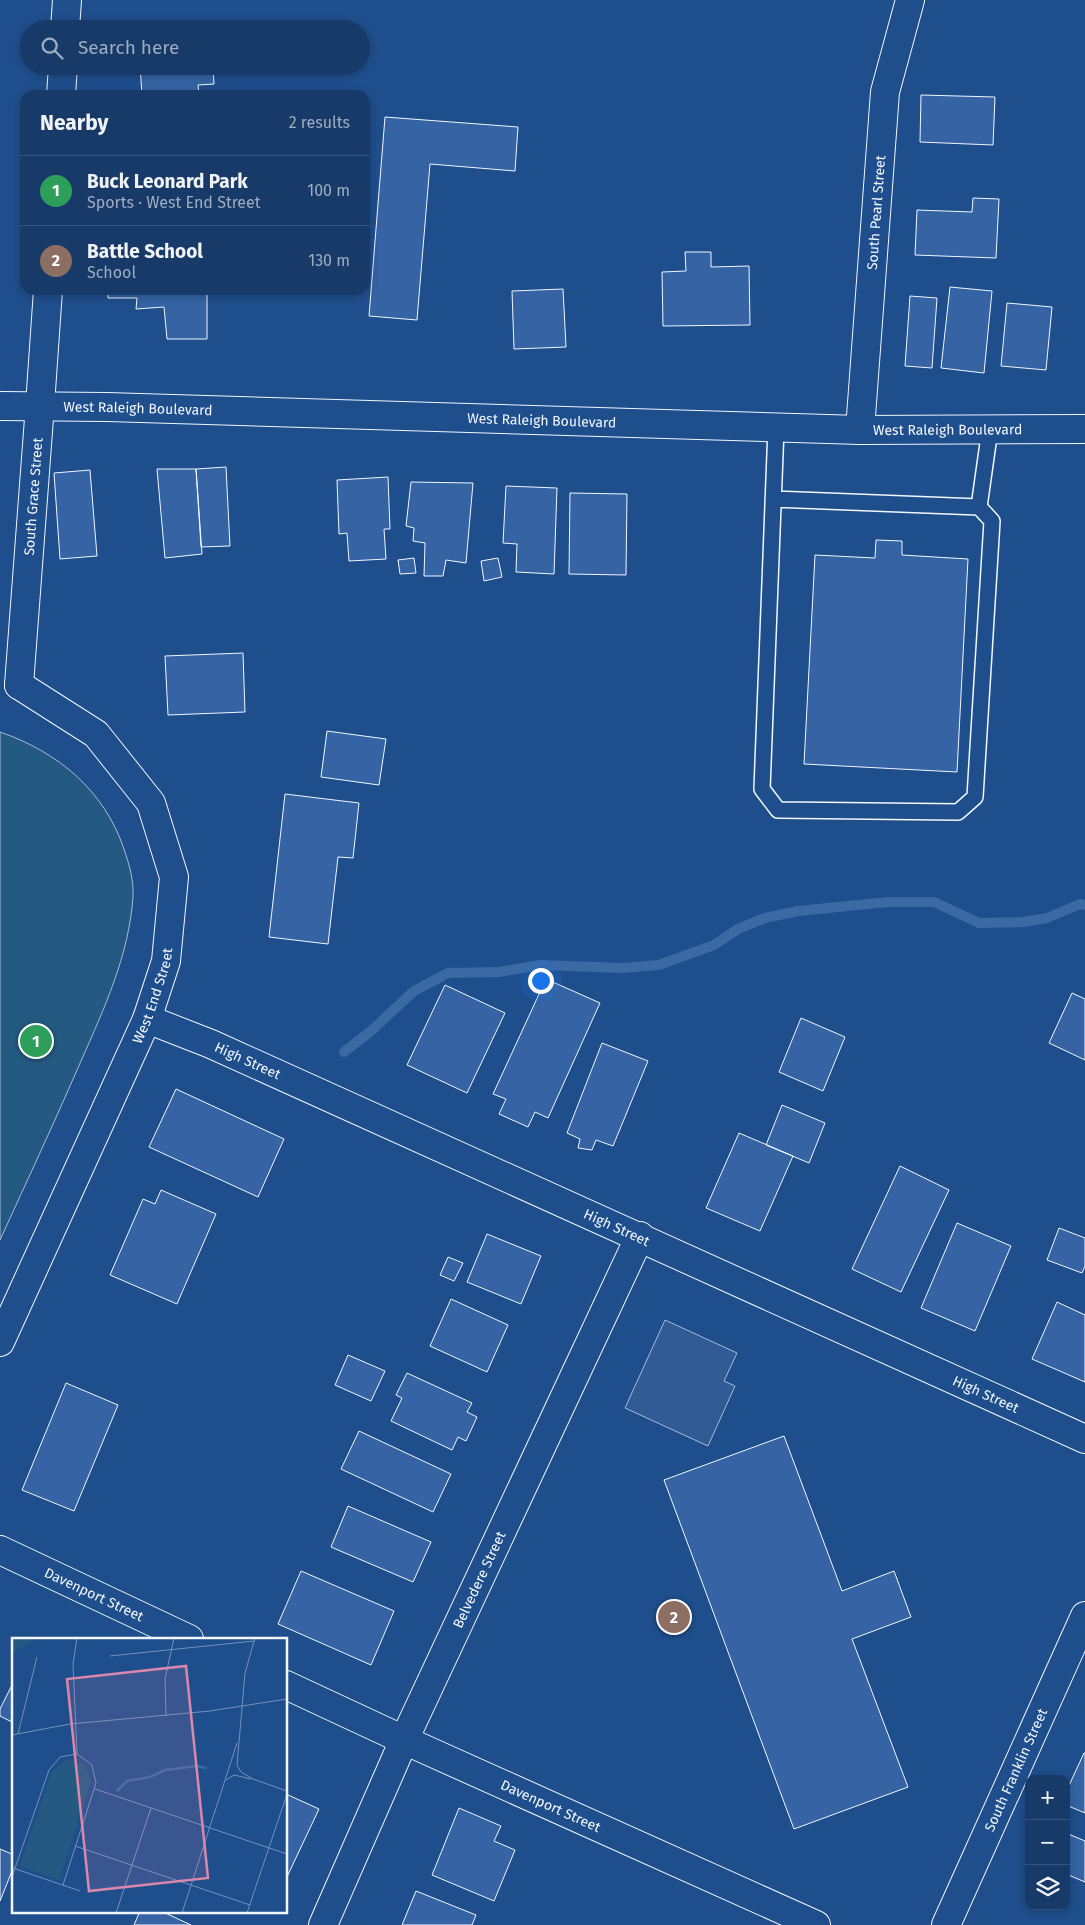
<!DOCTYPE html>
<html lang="en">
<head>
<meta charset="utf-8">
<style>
	body { margin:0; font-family:"Fira Sans",sans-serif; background:#20416f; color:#f1f3f6 }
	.controls { position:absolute; right:15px; bottom:15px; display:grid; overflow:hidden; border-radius:10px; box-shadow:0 2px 8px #0003 }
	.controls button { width:45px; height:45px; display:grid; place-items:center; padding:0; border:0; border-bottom:1px solid #36547d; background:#173a69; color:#f1f3f6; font:25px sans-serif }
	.you { position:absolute; left:540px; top:980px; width:18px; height:18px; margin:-12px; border:4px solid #fff; border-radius:50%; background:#1a73e8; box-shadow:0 0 0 8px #1a73e833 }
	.badge { display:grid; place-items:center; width:32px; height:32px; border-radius:50%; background:#ffb74d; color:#fff; font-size:16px; font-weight:700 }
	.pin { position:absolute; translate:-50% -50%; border:2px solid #fff; box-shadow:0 1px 5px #0006 }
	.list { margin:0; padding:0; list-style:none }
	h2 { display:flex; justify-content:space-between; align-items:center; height:65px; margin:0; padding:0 20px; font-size:21px }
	h2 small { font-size:16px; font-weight:400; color:#9eadc0 }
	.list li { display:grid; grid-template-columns:32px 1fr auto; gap:15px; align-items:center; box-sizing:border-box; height:70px; padding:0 20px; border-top:1px solid #36547d }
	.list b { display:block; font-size:19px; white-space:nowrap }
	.list p { margin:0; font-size:16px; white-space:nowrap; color:#9eadc0 }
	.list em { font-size:16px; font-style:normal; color:#9eadc0 }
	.icon { flex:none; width:28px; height:28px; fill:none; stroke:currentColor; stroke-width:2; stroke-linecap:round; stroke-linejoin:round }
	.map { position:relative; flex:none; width:1085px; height:1925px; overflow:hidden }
	.search { position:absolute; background:#173a69; box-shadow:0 2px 8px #0003; left:20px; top:20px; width:350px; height:55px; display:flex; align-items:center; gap:12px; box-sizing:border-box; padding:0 18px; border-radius:28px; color:#9eadc0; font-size:19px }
	.panel { position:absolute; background:#173a69; box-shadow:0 2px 8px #0003; left:20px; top:90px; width:350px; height:205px; border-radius:15px }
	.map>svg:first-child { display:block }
</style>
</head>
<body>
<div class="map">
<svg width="1085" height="1925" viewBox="0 0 1085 1925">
	<rect width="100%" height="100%" fill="#1f4e8c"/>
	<path fill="#245a82" stroke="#a8bbd7" d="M 0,732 C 58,752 104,790 124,849 C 129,864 134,880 133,897 C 129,955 104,1009 81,1061 C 55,1121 27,1181 0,1240 Z"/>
	<path fill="#305b95" stroke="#a8bbd7" d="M 665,1320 L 737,1353 L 724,1381 L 735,1386 L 708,1446 L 625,1408 Z"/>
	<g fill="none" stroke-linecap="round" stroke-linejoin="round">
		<path stroke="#3b69a3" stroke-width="10" d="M 344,1052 L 371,1031 L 414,991 L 448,973 L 499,972 L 540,965 L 622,968 L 659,965 L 714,945 L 738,929 L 765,918 L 798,911 L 888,902 L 934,902 L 979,923 L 1024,922 L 1047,918 L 1080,904 L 1085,905"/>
	</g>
	<path fill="#3563a3" stroke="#f2f6ff" d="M 140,66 L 213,66 L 214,84 L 198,85 L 199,95 L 142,95 Z
		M 921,95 L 995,97 L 993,145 L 920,142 Z
		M 385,117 L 518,127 L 515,171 L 430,164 L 417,320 L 369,316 Z
		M 973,198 L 999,199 L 996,258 L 915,255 L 917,210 L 972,212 Z
		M 685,252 L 711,252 L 711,267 L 749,266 L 750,325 L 663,326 L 662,272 L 686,271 Z
		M 950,287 L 992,291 L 984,373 L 941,368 Z
		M 563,289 L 566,347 L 514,349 L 512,291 Z
		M 108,290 L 207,290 L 207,339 L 167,339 L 164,307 L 136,309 L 137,298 L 108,298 Z
		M 910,296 L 937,298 L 932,368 L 905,366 Z
		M 1007,303 L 1052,307 L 1046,370 L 1001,366 Z
		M 226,467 L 230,546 L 201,547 L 196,469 Z
		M 157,469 L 196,469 L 202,554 L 165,558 Z
		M 90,470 L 97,556 L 60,559 L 54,473 Z
		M 388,477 L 390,529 L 384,529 L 386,559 L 349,561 L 347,533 L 339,534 L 337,480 Z
		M 411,482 L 473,483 L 466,563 L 446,560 L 443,576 L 424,576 L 425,543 L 413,541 L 414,528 L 406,526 Z
		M 506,486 L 557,488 L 554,574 L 516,572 L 517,544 L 503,543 Z
		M 570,493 L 627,494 L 626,575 L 569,574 Z
		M 876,540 L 902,541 L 902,555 L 968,559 L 957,772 L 804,764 L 815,555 L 875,558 Z
		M 414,558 L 416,573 L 400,574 L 398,560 Z
		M 498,558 L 502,577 L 484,581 L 481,561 Z
		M 243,653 L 245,712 L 168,715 L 165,656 Z
		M 327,731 L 386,739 L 379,785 L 321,777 Z
		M 285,794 L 359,803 L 353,858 L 338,857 L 328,944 L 269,937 Z
		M 546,979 L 600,1003 L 548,1118 L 535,1112 L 528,1127 L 499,1114 L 506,1099 L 493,1094 Z
		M 445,985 L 505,1013 L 467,1093 L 407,1065 Z
		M 1072,993 L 1085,999 L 1085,1060 L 1049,1043 Z
		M 801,1018 L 845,1037 L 823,1091 L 779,1072 Z
		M 602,1043 L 648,1061 L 613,1146 L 596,1140 L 592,1150 L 578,1148 L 580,1139 L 567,1133 Z
		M 176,1089 L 284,1139 L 258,1197 L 149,1147 Z
		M 782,1105 L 825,1123 L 809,1163 L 766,1145 Z
		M 739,1133 L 793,1156 L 760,1231 L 706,1208 Z
		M 900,1166 L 949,1190 L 901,1292 L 852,1269 Z
		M 161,1190 L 216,1214 L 177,1304 L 110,1275 L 143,1199 L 155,1204 Z
		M 957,1223 L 1011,1246 L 975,1331 L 921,1308 Z
		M 1059,1228 L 1085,1238 L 1085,1266 L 1082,1273 L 1047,1260 Z
		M 487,1234 L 541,1256 L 521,1304 L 467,1282 Z
		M 448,1257 L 463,1263 L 454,1281 L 440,1275 Z
		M 451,1299 L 508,1325 L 487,1372 L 430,1346 Z
		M 1057,1302 L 1085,1315 L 1085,1382 L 1032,1359 Z
		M 348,1355 L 385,1371 L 371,1401 L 335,1385 Z
		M 407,1373 L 472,1403 L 467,1412 L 477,1417 L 466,1441 L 458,1437 L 452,1450 L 391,1421 L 402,1398 L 396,1395 Z
		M 66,1383 L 118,1405 L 74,1511 L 22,1490 Z
		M 359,1431 L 451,1474 L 433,1512 L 341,1469 Z
		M 784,1436 L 842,1591 L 894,1571 L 911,1617 L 852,1639 L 908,1787 L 794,1829 L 664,1480 Z
		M 348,1506 L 431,1542 L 413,1582 L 331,1547 Z
		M 301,1571 L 394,1611 L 371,1665 L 278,1624 Z
		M 14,1681 L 14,1723 L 0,1716 L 0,1709 Z
		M 1084,1753 L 1085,1753 L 1085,1813 L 1066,1805 L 1066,1792 Z
		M 286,1794 L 319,1809 L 286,1879 Z
		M 459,1808 L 501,1826 L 494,1841 L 515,1850 L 494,1901 L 432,1875 Z
		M 1066,1833 L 1085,1841 L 1085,1882 L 1066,1874 Z
		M 0,1849 L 14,1855 L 14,1866 L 0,1901 Z
		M 416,1891 L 476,1915 L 472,1925 L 402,1925 Z
		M 140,1911 L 161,1911 L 191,1925 L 134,1925 Z"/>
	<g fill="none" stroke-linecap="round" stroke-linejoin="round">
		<g stroke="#f2f6ff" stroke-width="18">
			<path id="service" d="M 773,499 L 979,507 L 992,521 L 975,797 L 958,812 L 778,810 L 762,789 L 776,428
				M 979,507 L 990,429"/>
		</g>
		<g stroke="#f2f6ff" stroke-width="30">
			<g id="minor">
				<path id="s1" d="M 860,430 L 885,92 L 910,0"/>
				<path id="s2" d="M 19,685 L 40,405"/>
				<path id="s3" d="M 147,1019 L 211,1044 L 1085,1439"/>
				<path id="s4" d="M 0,1342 L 147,1019 L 166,961 L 174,877 L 151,803 L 96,734 L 19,685"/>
				<path id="s5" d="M 0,1550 L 189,1639"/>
				<path id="s6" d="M 286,1685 L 404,1740 L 816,1925"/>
				<path id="s7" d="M 323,1925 L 404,1740 L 640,1236"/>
				<path id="s8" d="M 946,1925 L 1085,1616"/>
			</g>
		</g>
		<g stroke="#f2f6ff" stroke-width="30">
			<path id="tertiary" d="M 65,29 L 67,0
				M 61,95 L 63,66
				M 40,405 L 48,290"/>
		</g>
		<g stroke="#f2f6ff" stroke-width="30">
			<g id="primary">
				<path id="s9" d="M 0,406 L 107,407 L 860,430 L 1085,429"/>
			</g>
		</g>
		<use href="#service" stroke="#1f4e8c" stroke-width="15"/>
		<use href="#minor" stroke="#1f4e8c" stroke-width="28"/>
		<use href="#tertiary" stroke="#1f4e8c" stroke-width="28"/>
		<use href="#primary" stroke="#1f4e8c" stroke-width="28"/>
	</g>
	<g text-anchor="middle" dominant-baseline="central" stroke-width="4" stroke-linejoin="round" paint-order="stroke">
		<g font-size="14" fill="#f2f6ff" stroke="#1f4e8c">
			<text stroke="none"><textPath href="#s1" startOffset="218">South Pearl Street</textPath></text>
			<text stroke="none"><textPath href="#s9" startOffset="138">West Raleigh Boulevard</textPath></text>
			<text stroke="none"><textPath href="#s9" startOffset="542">West Raleigh Boulevard</textPath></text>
			<text stroke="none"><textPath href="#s9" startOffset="948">West Raleigh Boulevard</textPath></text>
			<text stroke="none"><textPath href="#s2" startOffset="189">South Grace Street</textPath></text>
			<text stroke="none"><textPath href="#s4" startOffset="379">West End Street</textPath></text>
			<text stroke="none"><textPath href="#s3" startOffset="109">High Street</textPath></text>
			<text stroke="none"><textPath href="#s3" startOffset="514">High Street</textPath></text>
			<text stroke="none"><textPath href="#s3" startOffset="919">High Street</textPath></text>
			<text stroke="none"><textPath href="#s7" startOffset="379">Belvedere Street</textPath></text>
			<text stroke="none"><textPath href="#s5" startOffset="104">Davenport Street</textPath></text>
			<text stroke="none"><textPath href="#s8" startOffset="170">South Franklin Street</textPath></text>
			<text stroke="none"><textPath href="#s6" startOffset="291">Davenport Street</textPath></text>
		</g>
	</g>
	<g transform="translate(12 1638)">
		<rect width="275" height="275" fill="#1f4e8c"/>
		<path d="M 0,0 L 24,0 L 0,15 ZM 56,121 L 74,127 L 79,144 L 47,242 L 8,228 L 40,133 Z" fill="#245a82"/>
		<path fill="none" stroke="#3b69a3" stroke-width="2.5" d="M 105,153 L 115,143 L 138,139 L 153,132 L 184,128 L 195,130"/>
		<path fill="none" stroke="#7391ba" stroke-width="1" d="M 243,0 L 233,35 L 225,127 L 229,134 L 241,141 L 275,153M 98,18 L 242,3M 154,78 L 153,41 L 162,0M 6,96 L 25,19M 0,97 L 58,86 L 198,73 L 275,61M 65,116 L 61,26 L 65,0M 214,142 L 222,137 L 239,141M 83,151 L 275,216M 63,208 L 238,267M 1,230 L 68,253M 0,239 L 37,132 L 48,119 L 65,116M 51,247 L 84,145 L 80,127 L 65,116M 104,275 L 139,170M 170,275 L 225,105M 235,275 L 275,156"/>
		<path fill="#da87ad" fill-opacity="0.15" stroke="#da87ad" stroke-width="2.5" d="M 174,28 L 196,240 L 77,253 L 55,41 Z"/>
		<rect width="275" height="275" fill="none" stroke="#f2f6ff" stroke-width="2.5"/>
	</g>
</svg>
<div class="controls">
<button>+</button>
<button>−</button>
<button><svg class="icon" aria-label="layers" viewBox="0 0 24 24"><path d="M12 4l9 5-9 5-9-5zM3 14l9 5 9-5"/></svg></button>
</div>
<div class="you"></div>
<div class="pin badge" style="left:36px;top:1041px;background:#2e9e5b">1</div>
<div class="pin badge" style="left:674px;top:1617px;background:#8d6e63">2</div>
<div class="search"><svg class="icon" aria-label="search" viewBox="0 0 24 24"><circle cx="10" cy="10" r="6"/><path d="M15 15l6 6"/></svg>Search here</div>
<section class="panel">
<h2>Nearby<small>2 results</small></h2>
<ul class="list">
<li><span class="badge" style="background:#2e9e5b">1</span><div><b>Buck Leonard Park</b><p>Sports · West End Street</p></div><em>100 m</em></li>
<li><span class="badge" style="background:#8d6e63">2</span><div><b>Battle School</b><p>School</p></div><em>130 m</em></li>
</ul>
</section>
</div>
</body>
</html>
